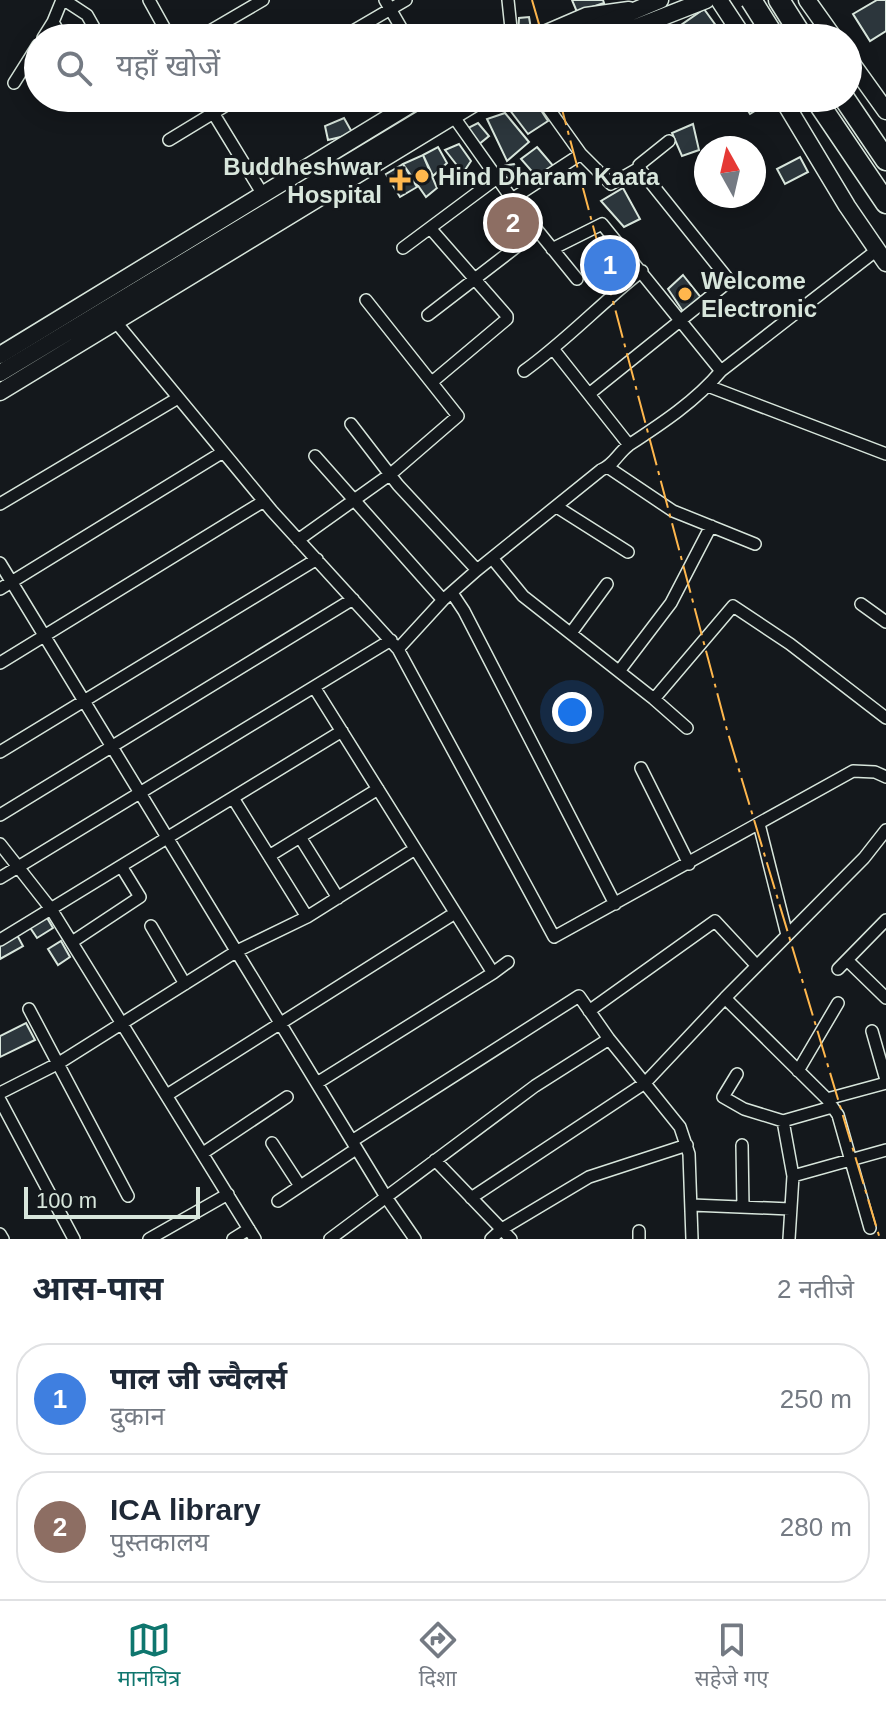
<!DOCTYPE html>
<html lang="hi">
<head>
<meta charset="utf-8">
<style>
	body { margin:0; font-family:Arial,"Noto Sans Devanagari",sans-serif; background:#f2f2f3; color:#1f2937 }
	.compass { position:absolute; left:694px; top:136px; width:72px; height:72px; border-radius:50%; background:#fff; box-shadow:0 4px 20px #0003; rotate:352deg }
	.scale { position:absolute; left:24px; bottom:20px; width:176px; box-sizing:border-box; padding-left:8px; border:4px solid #d8e6dc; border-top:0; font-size:22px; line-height:28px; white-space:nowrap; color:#d8e6dc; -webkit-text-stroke:6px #14181c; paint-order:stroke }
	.you { position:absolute; left:572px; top:712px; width:28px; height:28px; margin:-20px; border:6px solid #fff; border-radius:50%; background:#1a73e8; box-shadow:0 0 0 12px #1a73e833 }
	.badge { display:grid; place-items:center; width:52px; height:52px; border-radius:50%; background:#0f766e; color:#fff; font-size:26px; font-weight:700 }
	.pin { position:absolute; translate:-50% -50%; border:4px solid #fff; box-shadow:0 2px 8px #0006 }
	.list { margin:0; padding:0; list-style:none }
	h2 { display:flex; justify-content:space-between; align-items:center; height:104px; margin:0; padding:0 32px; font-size:34px }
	h2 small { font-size:26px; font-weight:400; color:#747a83 }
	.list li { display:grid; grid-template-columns:52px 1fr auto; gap:24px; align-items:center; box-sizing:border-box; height:112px; margin:0 16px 16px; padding:0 16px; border:2px solid #e0e1e3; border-radius:32px }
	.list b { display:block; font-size:30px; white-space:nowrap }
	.list p { margin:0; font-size:26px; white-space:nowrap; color:#747a83 }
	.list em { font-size:26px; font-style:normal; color:#747a83 }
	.icon { flex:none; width:44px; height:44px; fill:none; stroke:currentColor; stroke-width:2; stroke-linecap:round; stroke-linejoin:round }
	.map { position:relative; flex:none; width:886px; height:1239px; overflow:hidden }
	.search { position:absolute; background:#fff; box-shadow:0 4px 20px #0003; left:24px; right:24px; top:24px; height:88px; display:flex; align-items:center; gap:20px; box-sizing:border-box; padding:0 28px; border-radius:44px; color:#747a83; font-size:30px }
	.sheet { height:360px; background:#fff }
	nav { display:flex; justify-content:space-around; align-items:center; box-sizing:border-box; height:112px; border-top:2px solid #e0e1e3; background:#fff; font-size:22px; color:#747a83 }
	nav a { display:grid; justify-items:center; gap:4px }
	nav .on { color:#0f766e }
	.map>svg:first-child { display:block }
</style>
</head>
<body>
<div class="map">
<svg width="886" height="1239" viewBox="0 0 886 1239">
	<rect width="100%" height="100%" fill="#14181c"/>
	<path fill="#2c363c" stroke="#d8e6dc" stroke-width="2" d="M 572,0 L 603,0 L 604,3 L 577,12 Z
		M 877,0 L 886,0 L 886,31 L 870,41 L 853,14 Z
		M 704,9 L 725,38 L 676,38 L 671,32 Z
		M 529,17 L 531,29 L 518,36 L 519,18 Z
		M 527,98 L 533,98 L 548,121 L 528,134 L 509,109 Z
		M 740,98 L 765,98 L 768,103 L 750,114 Z
		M 505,113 L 529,142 L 507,161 L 487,119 Z
		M 344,118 L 353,134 L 328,140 L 325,126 Z
		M 478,123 L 489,136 L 478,145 L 466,129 Z
		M 693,124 L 699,150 L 682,156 L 672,133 Z
		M 459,144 L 471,161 L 463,173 L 445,150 Z
		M 438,147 L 447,163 L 433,176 L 423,155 Z
		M 537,147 L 555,168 L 536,176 L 521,159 Z
		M 423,155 L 437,188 L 426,197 L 403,164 Z
		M 800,157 L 808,172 L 785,184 L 777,169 Z
		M 403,164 L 417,187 L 400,197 L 386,174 Z
		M 514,164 L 525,178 L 515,183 L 493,168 Z
		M 623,188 L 640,219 L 624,227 L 601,201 Z
		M 510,203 L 528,233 L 518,241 L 498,213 Z
		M 618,247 L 633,271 L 600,290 L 590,258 Z
		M 683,275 L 702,299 L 686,316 L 668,289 Z
		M 46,916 L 53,928 L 37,938 L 29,926 Z
		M 17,935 L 23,946 L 0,959 L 0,944 Z
		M 61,941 L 70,957 L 58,965 L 48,949 Z
		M 26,1023 L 35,1040 L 0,1057 L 0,1036 Z"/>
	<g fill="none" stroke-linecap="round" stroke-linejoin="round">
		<g stroke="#d8e6dc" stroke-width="14">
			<path id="street" d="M 64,0 L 87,15 L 100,38
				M 149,0 L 170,38
				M 385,0 L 407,38
				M 508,0 L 512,38
				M 53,22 L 62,0
				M 43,38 L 53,22 L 62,38
				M 198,38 L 263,0
				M 341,38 L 406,0
				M 14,83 L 38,45
				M 204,98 L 262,193
				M 541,98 L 581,154 L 611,184 L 639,168 L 639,165 L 669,141
				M 456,120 L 512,199 L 577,279
				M 169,140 L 238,98
				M 512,199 L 581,154
				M 430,228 L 507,316 L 507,319 L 432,382
				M 403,248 L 497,178
				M 552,249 L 602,224 L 721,371
				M 428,315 L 537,231
				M 115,321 L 272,511 L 398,649 L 554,937 L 853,771 L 875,772 L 886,777
				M 554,350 L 629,445
				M 524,371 C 566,341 601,303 642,271
				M 708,386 L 886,454
				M 589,394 L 727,283 L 728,279 L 639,168
				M 351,424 L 398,485 L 477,570
				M 315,456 L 443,600
				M 609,468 L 673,511 L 755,544
				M 0,504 L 178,398
				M 557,507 L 628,552
				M 298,540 L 392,473 L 458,416 L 366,300
				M 492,558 L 523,596 L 654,699 L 733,606 L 790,644 L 886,718
				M 0,563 L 386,1197 L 415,1239
				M 0,589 L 223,452
				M 452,593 L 464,611 L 615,904
				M 861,604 L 886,622
				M 571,633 L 607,584
				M 398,649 L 443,600 L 477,570 L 601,470 C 614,465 618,453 629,445 C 661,424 696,401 721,371 L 877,250
				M 0,663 L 264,501
				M 620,670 L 671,603 L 711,526
				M 314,687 L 493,973 L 317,1083
				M 654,699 L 687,728
				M 0,752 L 317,559
				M 641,768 L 689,864
				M 233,798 L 307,917
				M 0,815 L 353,599
				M 759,824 L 787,935
				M 300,837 L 338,898
				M 0,844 L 51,909 L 255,1239
				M 269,856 L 378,789
				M 0,878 L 391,640
				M 151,926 L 185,984
				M 0,940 L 342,731
				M 72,942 L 140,897 L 121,866
				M 847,960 L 886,998
				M 838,969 L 886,920
				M 493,973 L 508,962
				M 725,998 L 864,858 L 886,830
				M 29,1009 L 128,1196
				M 589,1011 L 715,921 L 757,966
				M 872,1031 L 886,1080
				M 798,1071 L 838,1003
				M 737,1074 L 723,1097 L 744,1109 L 783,1121 L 832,1107
				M 0,1093 L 59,1063 L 237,951 L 307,917 L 415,849
				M 167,1095 L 455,913
				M 827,1099 L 886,1083
				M 0,1100 L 74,1239
				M 783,1121 L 793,1176 L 789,1239
				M 352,1141 L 579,996 L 609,1039 L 680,1127 L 689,1154 L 692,1239
				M 272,1143 L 300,1186
				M 742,1145 L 743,1207
				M 203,1153 L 287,1097
				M 435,1160 L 511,1239
				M 793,1176 L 886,1150
				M 471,1198 L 645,1083 L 725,998 L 827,1099 L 838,1115 L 870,1228
				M 278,1201 L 356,1149
				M 692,1205 L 790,1209
				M 0,1234 L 3,1239
				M 149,1239 L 228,1194
				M 233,1239 L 249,1229
				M 330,1239 L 535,1086 L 609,1039
				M 491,1239 L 502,1229 L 589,1177 L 687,1145
				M 639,1239 L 639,1231"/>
		</g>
		<g stroke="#d8e6dc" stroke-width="19">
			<path id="secondary" d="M 719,0 L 744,38
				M 807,0 L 834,38
				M 535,38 L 586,16 L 629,10
				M 848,58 L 886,111
				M 782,98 L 847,206 L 886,263
				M 0,355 L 421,98"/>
		</g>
		<g stroke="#d8e6dc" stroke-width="19">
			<path id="primary" d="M 570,38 L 660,0
				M 609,38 L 706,0
				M 0,373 L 456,98
				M 0,392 L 483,98"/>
		</g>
		<g stroke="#d8e6dc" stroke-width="23">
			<path id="highway" d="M 779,0 L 803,38
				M 815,98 L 886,203
				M 844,98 L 886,160"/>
		</g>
		<use href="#street" stroke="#14181c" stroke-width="11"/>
		<use href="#secondary" stroke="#14181c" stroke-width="16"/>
		<use href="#primary" stroke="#14181c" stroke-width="16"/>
		<use href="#highway" stroke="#14181c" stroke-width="20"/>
		<g stroke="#d8e6dc" stroke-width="23" stroke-linecap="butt">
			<path id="highway-bridge" d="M 751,0 L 775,38"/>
		</g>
		<use href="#highway-bridge" stroke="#14181c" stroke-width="20"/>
		<path stroke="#ffb74d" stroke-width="2" stroke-dasharray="28 6 4 6" stroke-linecap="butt" d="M 532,0 L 543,38
			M 559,98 L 727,730 L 880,1239"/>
	</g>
	<g fill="#ffb74d" stroke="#14181c" stroke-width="3">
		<circle cx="422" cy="176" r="8"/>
		<path d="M396 168h8v8h8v8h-8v8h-8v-8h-8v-8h8z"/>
		<circle cx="685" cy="294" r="8"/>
	</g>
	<g text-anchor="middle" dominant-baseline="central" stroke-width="6" stroke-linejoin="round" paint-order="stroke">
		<g font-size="24" font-weight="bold" fill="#d8e6dc" stroke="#14181c" text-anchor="start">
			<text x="382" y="166" text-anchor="end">Buddheshwar<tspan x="382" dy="28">Hospital</tspan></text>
			<text x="438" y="176">Hind Dharam Kaata</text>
			<text x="701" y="280">Welcome<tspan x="701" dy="28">Electronic</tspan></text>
		</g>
	</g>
</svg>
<svg class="compass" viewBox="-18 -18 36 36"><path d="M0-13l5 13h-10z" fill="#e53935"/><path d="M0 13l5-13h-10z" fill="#747a83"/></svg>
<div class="scale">100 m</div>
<div class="you"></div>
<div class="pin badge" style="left:610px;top:265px;background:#3f7fe0">1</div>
<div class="pin badge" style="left:513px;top:223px;background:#8d6e63">2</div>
<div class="search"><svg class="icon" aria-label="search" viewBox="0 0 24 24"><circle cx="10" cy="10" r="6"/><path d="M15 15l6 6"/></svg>यहाँ खोजें</div>
</div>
<section class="sheet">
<h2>आस-पास<small>2 नतीजे</small></h2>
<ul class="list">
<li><span class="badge" style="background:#3f7fe0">1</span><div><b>पाल जी ज्वैलर्स</b><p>दुकान</p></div><em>250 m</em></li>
<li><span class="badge" style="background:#8d6e63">2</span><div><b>ICA library</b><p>पुस्तकालय</p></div><em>280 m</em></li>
</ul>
</section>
<nav>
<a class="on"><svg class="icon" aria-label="map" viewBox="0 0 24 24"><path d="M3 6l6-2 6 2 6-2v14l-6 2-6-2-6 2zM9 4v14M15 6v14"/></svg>मानचित्र</a>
<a><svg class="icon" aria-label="directions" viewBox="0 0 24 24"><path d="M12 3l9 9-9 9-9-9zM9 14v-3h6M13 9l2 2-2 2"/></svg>दिशा</a>
<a><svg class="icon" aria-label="saved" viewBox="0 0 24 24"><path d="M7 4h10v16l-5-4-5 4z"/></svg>सहेजे गए</a>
</nav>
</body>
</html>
